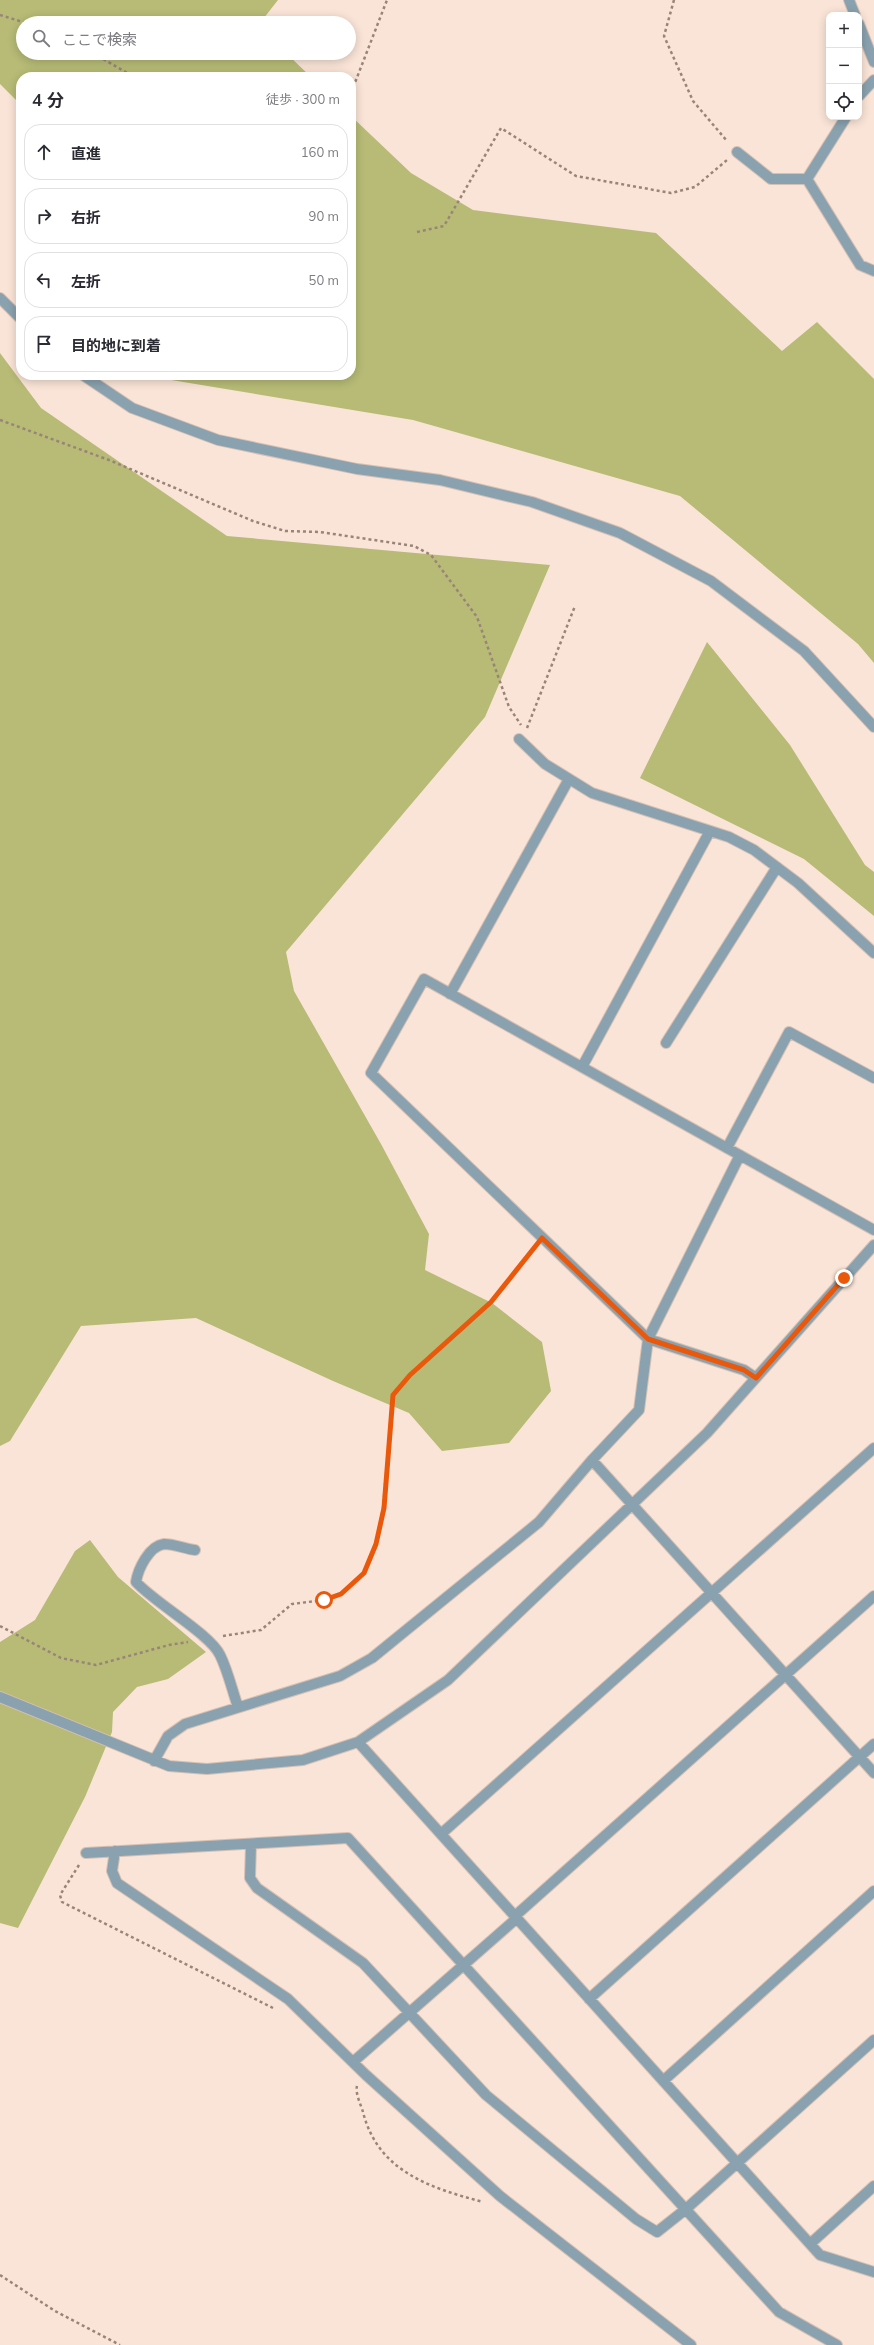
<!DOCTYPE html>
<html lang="ja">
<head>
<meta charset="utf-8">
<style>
	body { margin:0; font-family:Mulish,"Noto Sans JP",sans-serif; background:#f7f7f7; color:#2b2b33 }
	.controls { position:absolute; right:12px; top:12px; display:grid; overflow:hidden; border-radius:8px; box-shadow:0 2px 10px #0003 }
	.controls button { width:36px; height:36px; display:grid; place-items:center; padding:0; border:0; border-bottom:1px solid #e1e1e2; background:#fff; color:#2b2b33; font:20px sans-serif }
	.stop { position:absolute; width:12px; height:12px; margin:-9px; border:3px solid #ea580c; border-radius:50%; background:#fff }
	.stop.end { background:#ea580c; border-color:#fff; box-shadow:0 1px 4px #0008 }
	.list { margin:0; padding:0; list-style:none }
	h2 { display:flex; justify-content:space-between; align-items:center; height:52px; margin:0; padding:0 16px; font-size:17px }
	h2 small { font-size:13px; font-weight:400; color:#7c7c81 }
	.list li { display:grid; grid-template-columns:26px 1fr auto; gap:12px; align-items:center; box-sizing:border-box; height:56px; margin:0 8px 8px; padding:0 8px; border:1px solid #e1e1e2; border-radius:16px }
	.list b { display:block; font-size:15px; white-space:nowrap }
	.list em { font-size:13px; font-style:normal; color:#7c7c81 }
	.icon { flex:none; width:22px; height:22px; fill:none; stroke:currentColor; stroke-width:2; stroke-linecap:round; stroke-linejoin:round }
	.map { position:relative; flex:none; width:874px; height:2345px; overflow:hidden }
	.search { position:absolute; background:#fff; box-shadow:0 2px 10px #0003; left:16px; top:16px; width:340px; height:44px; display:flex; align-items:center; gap:10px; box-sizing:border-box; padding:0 14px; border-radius:22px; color:#7c7c81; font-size:15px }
	.panel { position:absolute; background:#fff; box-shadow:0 2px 10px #0003; left:16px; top:72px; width:340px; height:308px; border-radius:16px }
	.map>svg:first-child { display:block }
</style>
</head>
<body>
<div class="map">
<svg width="874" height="2345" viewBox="0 0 874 2345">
	<rect width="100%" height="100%" fill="#fae4d7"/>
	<path fill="#b7bb76" d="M 0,0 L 278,0 L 260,23 L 23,23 L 23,53 L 286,53 L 311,77 L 21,77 L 21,105 L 0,84 Z
		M 351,116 L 411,173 L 473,210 L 656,233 L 782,351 L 817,322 L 874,379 L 874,663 L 858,644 L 680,496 L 413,420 L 147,376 L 351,375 Z
		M 0,353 L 41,408 L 227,536 L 550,565 L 485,717 L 286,952 L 294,991 L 381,1144 L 429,1234 L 425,1270 L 492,1303 L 542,1342 L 551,1391 L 509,1443 L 442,1451 L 409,1413 L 333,1381 L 196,1318 L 81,1326 L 10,1441 L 0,1446 Z
		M 707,642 L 790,745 L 865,865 L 874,872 L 874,916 L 804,859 L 640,778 Z
		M 90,1540 L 118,1577 L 206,1652 L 168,1679 L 137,1687 L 113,1712 L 112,1732 L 85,1797 L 18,1928 L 0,1923 L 0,1642 L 35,1620 L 75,1551 Z"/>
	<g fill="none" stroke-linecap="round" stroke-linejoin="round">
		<g stroke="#d6c0b3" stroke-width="12">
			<path id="minor" d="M 849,0 L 855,15
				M 859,24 L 874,62
				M 859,96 L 874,80
				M 737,152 L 771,179 L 807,179 L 860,265 L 874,271
				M 807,179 L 846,117
				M 0,298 L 21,319
				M 83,375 L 132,408 L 218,440 L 357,469 L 440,480 L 532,502 L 620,533 L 711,581 L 804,651 L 874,727
				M 519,739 L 545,764 L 592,793 L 729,837 L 754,850 L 798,883 L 874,953
				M 450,994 L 569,779
				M 666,1043 L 777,867
				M 582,1067 L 710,831
				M 727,1148 L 789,1032 L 874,1078
				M 756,1378 L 744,1370 L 648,1339 L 371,1073 L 424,979 L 874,1230
				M 592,1460 L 874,1773
				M 195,1550 C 186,1549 174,1544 164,1544 C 149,1546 138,1569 136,1582 C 155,1603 210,1634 220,1655 C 228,1671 232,1690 238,1707
				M 0,1697 L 169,1766 L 207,1769 L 303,1760 L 358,1742 L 448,1680 L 707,1433 L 874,1245
				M 358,1742 L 820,2255 L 874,2272
				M 154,1761 L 168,1736 L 185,1724 L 340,1676 L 372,1658 L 539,1522 L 592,1460 L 639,1410 L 648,1339 L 740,1155
				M 441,1834 L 874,1448
				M 251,1844 L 250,1878 L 257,1888 L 363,1963 L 486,2095 L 636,2219 L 657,2232 L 686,2209 L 874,2040
				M 115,1851 L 112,1871 L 117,1883 L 288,1999 L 366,2075 L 500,2196 L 691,2345
				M 86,1853 L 348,1838 L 779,2312 L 837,2345
				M 515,1916 L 874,1596
				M 589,1999 L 874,1744
				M 353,2062 L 517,1918
				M 663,2081 L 874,1891
				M 810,2244 L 874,2186"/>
		</g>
		<path stroke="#998578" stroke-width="2.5" stroke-dasharray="3 3" stroke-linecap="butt" d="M 674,0 L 664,36 L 693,101 L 727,141
			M 0,15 L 26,23
			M 93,53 L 134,77
			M 351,93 L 387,0
			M 417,232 L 444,226 L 501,128 L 576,176 L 671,193 L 695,187 L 727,160
			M 0,420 L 109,460 L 253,521 L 285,531 L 320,532 L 414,546 L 431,555 L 477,617 L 509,707 L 521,725
			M 527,728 L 575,606
			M 0,1626 L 61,1658 L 96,1665 L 169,1645 L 188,1642
			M 223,1636 L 261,1630 L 292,1604 L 324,1600 L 341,1594 L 365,1573 L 376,1544 L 383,1508 L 393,1395 L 410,1375 L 491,1303 L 534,1248
			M 79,1865 L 60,1895 L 62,1902 L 273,2008
			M 357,2086 C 355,2093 361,2105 363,2112 C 378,2172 431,2188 483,2202
			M 0,2275 L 55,2311 L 120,2345"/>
		<use href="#minor" stroke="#8aa2af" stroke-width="10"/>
	</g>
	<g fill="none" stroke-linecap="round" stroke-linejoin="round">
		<path stroke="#ea580c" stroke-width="5" d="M 324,1600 L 341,1594 L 364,1573 L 376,1544 L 384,1508 L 393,1395 L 410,1375 L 491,1302 L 542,1238 L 648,1339 L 744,1370 L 756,1378 L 844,1278"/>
	</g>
</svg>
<div class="controls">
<button>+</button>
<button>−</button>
<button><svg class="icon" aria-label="locate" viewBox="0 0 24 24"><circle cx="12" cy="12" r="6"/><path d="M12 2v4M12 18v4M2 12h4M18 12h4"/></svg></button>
</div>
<div class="stop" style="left:324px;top:1600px"></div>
<div class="stop end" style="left:844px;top:1278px"></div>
<div class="search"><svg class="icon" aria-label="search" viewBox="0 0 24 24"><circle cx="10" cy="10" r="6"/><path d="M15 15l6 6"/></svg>ここで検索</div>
<section class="panel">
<h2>4 分<small>徒歩 · 300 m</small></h2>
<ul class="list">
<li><svg class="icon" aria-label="ahead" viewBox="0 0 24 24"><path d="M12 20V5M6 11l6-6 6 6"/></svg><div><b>直進</b></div><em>160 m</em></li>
<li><svg class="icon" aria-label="right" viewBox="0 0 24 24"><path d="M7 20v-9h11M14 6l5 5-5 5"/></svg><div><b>右折</b></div><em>90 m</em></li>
<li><svg class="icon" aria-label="left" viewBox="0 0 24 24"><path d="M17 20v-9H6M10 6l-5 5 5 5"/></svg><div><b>左折</b></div><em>50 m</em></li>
<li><svg class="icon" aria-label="arrive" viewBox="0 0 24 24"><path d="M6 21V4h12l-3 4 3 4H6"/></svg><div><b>目的地に到着</b></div></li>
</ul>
</section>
</div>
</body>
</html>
